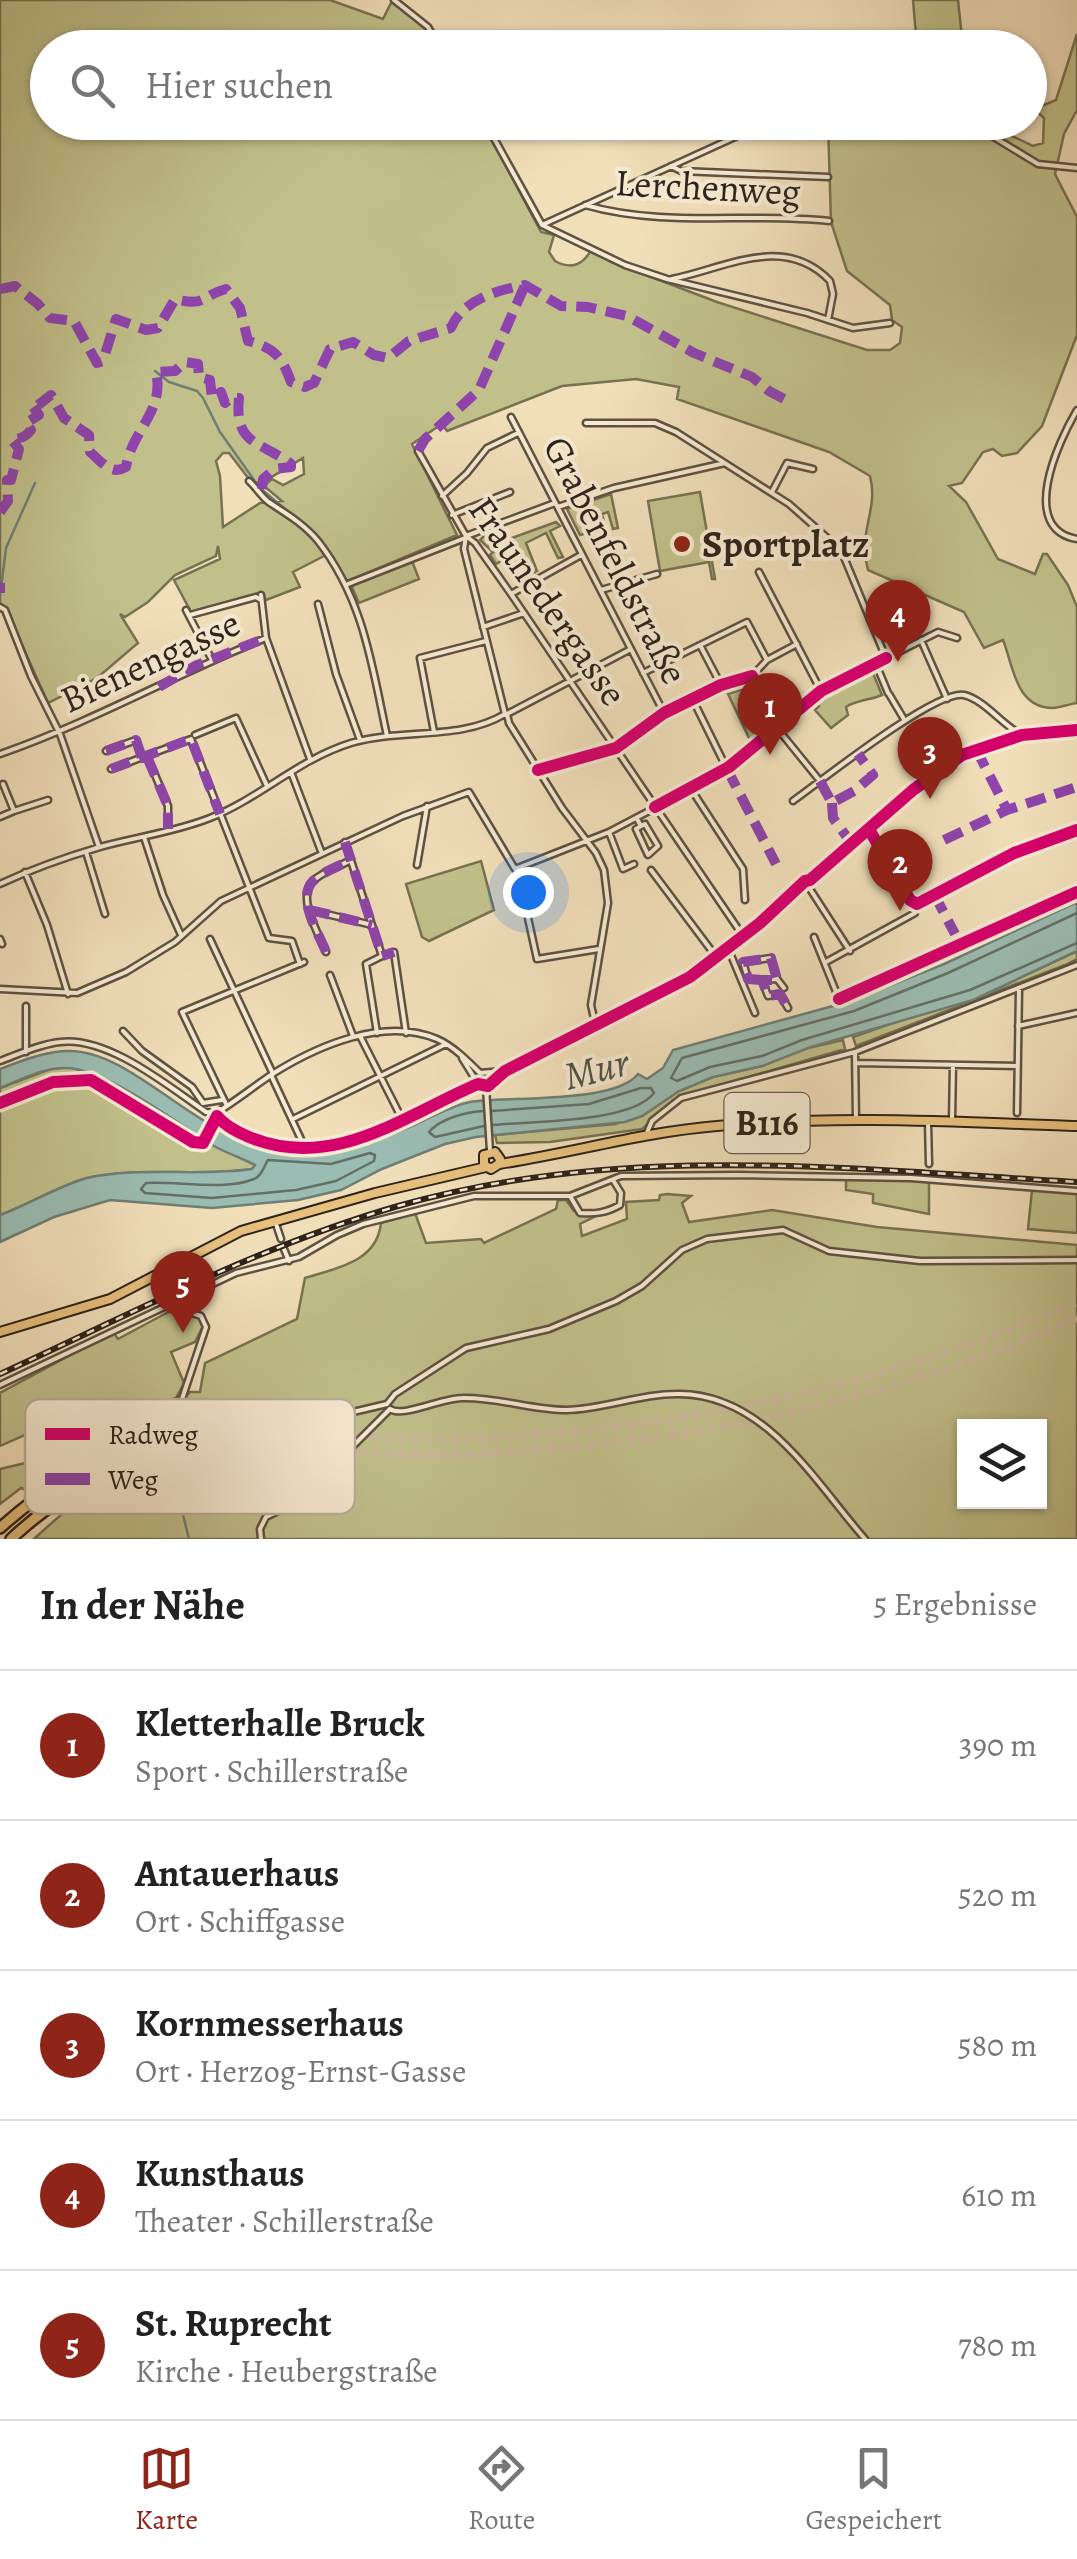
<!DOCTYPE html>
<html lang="de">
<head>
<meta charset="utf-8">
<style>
	body { margin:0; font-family:Alegreya,serif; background:#f6f6f6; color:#222 }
	.controls { position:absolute; right:30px; bottom:30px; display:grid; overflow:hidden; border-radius:0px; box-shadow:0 2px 8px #0004 }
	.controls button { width:90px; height:90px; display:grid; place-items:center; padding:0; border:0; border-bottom:2px solid #e0e0e0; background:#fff; color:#222; font:50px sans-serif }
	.you { position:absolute; left:528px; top:892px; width:35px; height:35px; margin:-25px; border:8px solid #fff; border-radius:50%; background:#1a73e8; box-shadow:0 0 0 15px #1a73e833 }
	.badge { display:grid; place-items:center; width:65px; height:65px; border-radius:50%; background:#8f2418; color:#fff; font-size:32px; font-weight:700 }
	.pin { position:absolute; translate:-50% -82px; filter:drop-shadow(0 2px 5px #0008) }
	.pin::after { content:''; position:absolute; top:52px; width:35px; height:30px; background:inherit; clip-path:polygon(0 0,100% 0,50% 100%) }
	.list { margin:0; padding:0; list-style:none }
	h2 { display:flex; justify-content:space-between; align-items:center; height:130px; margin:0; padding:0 40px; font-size:42px }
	h2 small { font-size:32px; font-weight:400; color:#767676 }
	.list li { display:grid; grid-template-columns:65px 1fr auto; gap:30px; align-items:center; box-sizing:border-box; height:150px; padding:0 40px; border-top:2px solid #e0e0e0 }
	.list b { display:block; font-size:38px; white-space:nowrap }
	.list p { margin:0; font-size:32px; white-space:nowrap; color:#767676 }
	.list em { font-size:32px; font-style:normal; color:#767676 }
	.icon { flex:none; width:55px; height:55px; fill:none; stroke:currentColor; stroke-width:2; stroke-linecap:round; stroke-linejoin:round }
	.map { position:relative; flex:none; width:1077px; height:1539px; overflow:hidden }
	.search { position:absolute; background:#fff; box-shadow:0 2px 8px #0004; left:30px; right:30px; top:30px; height:110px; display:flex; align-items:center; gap:25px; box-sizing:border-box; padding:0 35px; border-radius:55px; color:#767676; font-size:38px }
	.sheet { height:880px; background:#fff }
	nav { display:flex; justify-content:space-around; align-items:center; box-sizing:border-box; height:140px; border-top:2px solid #e0e0e0; background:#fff; font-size:28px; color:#767676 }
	nav a { display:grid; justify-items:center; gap:5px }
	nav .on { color:#8f2418 }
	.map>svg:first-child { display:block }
</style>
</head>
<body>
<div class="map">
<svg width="1077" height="1539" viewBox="0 0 1077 1539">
	<rect width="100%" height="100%" fill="#f1dfba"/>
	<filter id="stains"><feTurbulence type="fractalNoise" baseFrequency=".002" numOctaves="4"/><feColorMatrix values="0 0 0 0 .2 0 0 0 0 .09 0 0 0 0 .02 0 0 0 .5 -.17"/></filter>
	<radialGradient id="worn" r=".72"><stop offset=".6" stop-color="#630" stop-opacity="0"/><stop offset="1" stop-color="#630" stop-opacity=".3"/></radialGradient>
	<path fill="#c1c08b" stroke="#777252" stroke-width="2.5" fill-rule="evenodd" d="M 0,0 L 330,0 L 383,19 L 392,1 L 425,28 L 436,47 L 48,48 L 48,122 L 483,123 L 541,232 L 554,235 L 549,252 L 555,261 C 571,270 583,265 591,250 L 612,262 L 717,302 L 867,350 L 890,350 L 900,343 L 902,327 L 892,320 L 890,305 L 847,271 L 831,222 L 828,123 L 985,123 L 1033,146 L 1043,143 L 1044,118 L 1034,109 L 1056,100 L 1077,34 L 1077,110 L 1064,134 L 1055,174 L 1077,217 L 1077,335 L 1042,426 L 1017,453 L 1002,456 L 993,449 L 983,452 L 962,483 L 949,486 L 966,502 L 998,559 L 1035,574 L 1043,554 L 1047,554 L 1068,585 L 1077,607 L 1077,703 C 1069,704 1059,708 1053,708 C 1015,708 1013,664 1003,640 L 984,648 L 964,612 L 868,570 C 857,531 879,511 870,476 L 829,452 L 677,399 L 679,387 L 636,379 L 562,386 L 447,431 L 442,424 L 412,444 L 457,535 L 346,582 L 326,555 L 293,572 L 300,587 L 266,600 L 259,593 L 191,612 L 174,580 L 220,559 L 218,546 L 216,556 L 175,575 L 148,602 L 125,617 L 120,614 L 138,643 L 97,678 L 48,703 L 10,618 L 0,609 ZM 223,453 L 229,453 L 249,479 L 260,484 L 303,458 L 304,474 L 283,485 L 272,479 L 264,486 L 282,501 L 260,503 L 223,527 L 220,476 L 216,461 Z
		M 913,0 L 958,0 L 963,47 L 917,47 Z
		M 700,492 L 715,579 L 712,579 L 709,562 L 660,571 L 648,501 Z
		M 611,494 L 618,528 L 613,529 L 608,512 L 602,514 L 606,531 L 595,537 L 591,532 L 580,535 L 567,509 Z
		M 556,522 L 560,526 L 550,531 L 563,557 L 558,558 L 546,533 L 526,543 L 537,571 L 524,578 L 510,550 L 499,556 L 501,561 L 496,564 L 490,555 L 493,552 L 480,540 L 485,535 L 490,546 Z
		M 412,561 L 419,579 L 359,603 L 351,585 Z
		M 872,671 L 882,695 C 871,700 856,700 846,707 L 848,715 L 831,728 L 815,710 L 819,706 L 817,703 L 824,695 Z
		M 749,687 L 769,725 L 750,740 L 728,694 Z
		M 481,861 L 494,910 L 429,941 L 422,937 L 406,884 Z
		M 1077,951 L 1077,959 L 1065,965 L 856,1046 L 853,1037 L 936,1008 L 973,1000 Z
		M 843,1040 L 845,1049 L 682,1096 L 642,1129 L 550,1142 L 497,1143 L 495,1135 L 615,1124 L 642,1116 L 679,1091 L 713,1077 L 762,1066 L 804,1049 Z
		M 71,1067 C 138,1088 192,1137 255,1165 L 252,1169 C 198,1177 140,1166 87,1178 C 61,1185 27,1205 0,1215 L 0,1088 L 50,1069 Z
		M 870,1178 L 929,1181 L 929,1214 L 873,1203 L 873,1194 L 846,1190 L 846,1180 Z
		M 1032,1190 L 1077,1193 L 1077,1233 L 1028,1229 Z
		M 667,1194 L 691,1196 L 682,1203 L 689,1222 L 772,1210 L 877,1227 L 1077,1245 L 1077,1539 L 34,1539 C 73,1503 124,1457 179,1475 L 190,1461 L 204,1457 L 212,1471 C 229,1476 239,1467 255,1467 C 268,1467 278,1469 291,1467 L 296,1445 L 279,1438 L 281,1426 L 235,1425 L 181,1429 L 177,1423 L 194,1410 L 186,1396 L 190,1392 L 200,1392 L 205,1363 L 297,1319 L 305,1278 C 337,1268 377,1262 381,1223 L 415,1213 L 426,1243 L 481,1239 L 484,1243 L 556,1209 L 558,1200 L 566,1200 L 574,1211 L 594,1217 L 580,1224 L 582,1236 L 627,1219 L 626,1202 L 659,1200 L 660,1195 ZM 964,1426 L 1040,1426 L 1040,1502 L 964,1502 Z
		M 174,1309 L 200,1317 L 203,1326 L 195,1342 L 171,1352 L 184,1383 L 176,1398 L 140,1414 L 112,1421 L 108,1410 L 59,1420 L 0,1446 L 0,1393 L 113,1332 L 118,1339 Z
		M 25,1463 L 47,1469 L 27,1490 L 21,1488 L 0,1504 L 0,1469 Z"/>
	<path fill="#9bbcb2" stroke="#6f7f75" stroke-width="2.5" d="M 1077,902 L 1077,951 L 973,1000 L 811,1047 L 762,1066 L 713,1077 L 679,1091 L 642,1116 L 625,1122 L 476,1137 L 445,1144 L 382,1169 L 341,1190 L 298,1200 L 212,1208 L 110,1200 L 54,1217 L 0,1242 L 0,1215 C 27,1205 61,1185 87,1178 C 140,1166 198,1177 252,1169 L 255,1165 C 242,1158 226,1153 212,1145 C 179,1124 106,1069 67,1068 C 44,1067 21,1080 0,1088 L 0,1069 C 21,1061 43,1052 66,1051 C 117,1048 173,1107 219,1129 C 234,1136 250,1147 267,1150 C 323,1159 362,1147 414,1125 C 432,1117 450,1106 470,1102 C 507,1096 615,1104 638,1074 L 647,1079 L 663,1068 L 673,1050 L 851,1001 L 944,964 Z"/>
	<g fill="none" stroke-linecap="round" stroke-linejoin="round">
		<path stroke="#647066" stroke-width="2.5" d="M 1077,913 L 948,973 L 854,1011 L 682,1058 L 671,1078 L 677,1081 L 710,1067 L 762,1056 L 802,1040 L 970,990 L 1077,943
			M 483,1111 C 465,1112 440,1119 429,1132 L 435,1137 L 484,1126
			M 492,1111 L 589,1104 L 641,1088 L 651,1088 L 654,1093 C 631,1123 532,1121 493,1125
			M 370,1153 L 375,1155 L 374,1161 L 336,1181 L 296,1190 L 212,1198 L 145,1193 L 141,1189 L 146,1183 C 177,1181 225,1191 254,1179 C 262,1176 264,1166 268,1160 L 331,1164 Z"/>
		<path stroke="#6f7f75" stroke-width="2.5" d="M 155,371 L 169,382 L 197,391 L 203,398 L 220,432 L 259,487 L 298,520
			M 0,596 L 6,548 L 35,483
			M 187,1489 L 198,1473 L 197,1463
			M 181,1497 L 183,1494
			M 180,1503 L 189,1539"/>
		<path stroke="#cab99a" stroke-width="9" stroke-dasharray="9 4.5" stroke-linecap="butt" d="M 275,1432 C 338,1436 402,1440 465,1438 C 675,1431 885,1386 1077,1301
			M 277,1448 C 340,1451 403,1456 466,1454 C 674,1447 887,1403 1077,1317"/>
		<g stroke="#5e5242" stroke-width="9">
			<path id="street" d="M 394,0 L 428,27 L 440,48
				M 579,43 L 597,48
				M 485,122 L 542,225
				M 787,122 L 818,130
				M 969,122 L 1038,164 L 1077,168
				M 671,166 L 681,171 L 828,177
				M 585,205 C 666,228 747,212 829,221
				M 542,225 L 625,265 L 667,279 L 807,313 L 853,328 L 890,323
				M 542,225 L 768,122
				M 672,279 C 726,268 784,233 830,281 L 833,294 L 828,320
				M 1077,410 C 1058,442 1018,529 1077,539
				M 511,417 L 664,713
				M 586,423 L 655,423 L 676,432 L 789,504 L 841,550 L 886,658
				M 418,451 L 466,536 L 475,543 L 511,594 L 743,936
				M 249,481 C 256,487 262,498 270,503 C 287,514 305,525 318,541 C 364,600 372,666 387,736
				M 772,492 L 787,463 L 813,469
				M 442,496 L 467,473 L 487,448 L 518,433
				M 558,507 L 614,488 L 725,463
				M 452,515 L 510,492
				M 466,536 L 464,549 L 505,714
				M 466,536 L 555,503
				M 759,572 L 821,691
				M 348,584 L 465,538
				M 601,590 L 657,574
				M 511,594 L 581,555
				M 261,595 L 266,638 L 310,759
				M 318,604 L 336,674 L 360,740
				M 0,607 L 5,610 L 31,676 L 60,734 L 99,847
				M 186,610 L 212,660
				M 190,615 L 256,597 L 261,600
				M 483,627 L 524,613
				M 921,640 L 947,699
				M 700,645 L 721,685
				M 876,664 L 888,693
				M 643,673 L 747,622 L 767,660
				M 752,676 L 777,728 L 820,781
				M 889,694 L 905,721
				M 693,700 L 726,767
				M 507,714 L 509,723 L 562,808 L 596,853 L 604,870 L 608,903 L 591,1005 L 596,1027
				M 507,714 L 631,649
				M 434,732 L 420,658 L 486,641
				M 195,735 L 236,718 L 267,786
				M 106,751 L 136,740 L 142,758
				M 0,754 C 92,722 176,674 266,638
				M 148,758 L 168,806 L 168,829
				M 111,769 L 191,739 L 269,938 L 292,941 L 300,964
				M 539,769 L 616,748 L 664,713 L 721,685 L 752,676 L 767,660 L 797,644
				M 291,772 L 321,851
				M 691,789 L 743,869 L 745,900
				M 793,801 C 820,782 936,689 964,695 C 985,700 1003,726 1022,735
				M 14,811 L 48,800
				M 0,817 L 14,811 L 3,784
				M 637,819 L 641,826 L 645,824 L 658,846 L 648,855 L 636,829 L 641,826
				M 870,831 L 910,900 L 917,904
				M 609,832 L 623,869 L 634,864
				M 144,837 L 163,895 L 181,935
				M 345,842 L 382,956 L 394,952 L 406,1033
				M 86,852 L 105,914
				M 417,865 L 427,806
				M 517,868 L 537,959 L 599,949
				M 651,870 L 717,958
				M 25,872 L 47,925 L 68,994
				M 0,884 C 32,869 66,857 100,847 C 136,837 175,832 210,818 C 260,798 299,759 351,743 C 401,728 460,741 505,714
				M 810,889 L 850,951
				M 917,904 L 1014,853 L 1077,830
				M 310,910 L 372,925
				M 814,937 L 839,999 L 1077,892
				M 0,939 L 2,944
				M 210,939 L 273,1074
				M 728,948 L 755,1013
				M 326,952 C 319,934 296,898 313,881 C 322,872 340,866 351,860
				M 826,962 L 915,913 L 917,905
				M 330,975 L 353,1036
				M 762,980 L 748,979 L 743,962 L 771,958 L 777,979
				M 784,988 L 777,979 L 762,980 L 768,996 L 780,994 L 788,1008
				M 0,989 L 77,993 L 126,972 L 175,942 L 221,901 L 403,816 L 469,792 L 515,869 L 609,832 L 691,789 L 729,767 L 821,691 L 938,632 L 957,638
				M 1018,1026 L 1077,1013
				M 123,1031 L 142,1051 L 192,1087 L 203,1103 L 222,1100
				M 377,1033 L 366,964 L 382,956
				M 360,1036 L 402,1119
				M 26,1052 L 26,1006
				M 855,1052 L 856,1121
				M 462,1058 L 478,1084
				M 0,1061 C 19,1054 40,1044 60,1042 C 108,1036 168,1086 206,1112 L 216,1113
				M 856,1063 L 1018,1066
				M 480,1073 L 504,1071
				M 271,1075 L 306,1150
				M 486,1087 L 505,1071 L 690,977 L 760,923 L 805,881 L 810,880 L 913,790 L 962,755 L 1022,735 L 1077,730
				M 486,1087 L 490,1151
				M 466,1089 L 478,1084
				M 226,1104 L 182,1012 L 304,962
				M 216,1113 C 236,1101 254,1086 274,1073 C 319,1045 384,1017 437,1039 C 453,1046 468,1061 480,1073
				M 1017,1113 L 1019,990
				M 293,1119 L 446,1044
				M 952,1120 L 953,1065
				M 928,1122 L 929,1164
				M 646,1135 L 652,1121 L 681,1098 L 855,1052 L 1077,965
				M 570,1196 L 580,1213 C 595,1214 606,1213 620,1205 L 621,1193 L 613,1180
				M 276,1224 L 281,1239
				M 284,1249 L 289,1261
				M 0,1385 L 236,1273 L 299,1257 L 337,1235 L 363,1224 L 474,1196 L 570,1196 L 621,1176 L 738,1175 L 911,1178 L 1077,1191
				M 182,1399 L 188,1427
				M 390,1409 C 403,1418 441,1398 462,1398 C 497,1397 532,1410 567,1410 C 605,1409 642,1393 680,1394 C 766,1395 815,1482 865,1539
				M 132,1420 L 182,1399 L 206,1327 L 201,1316 L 180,1309 L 173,1302
				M 192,1457 L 196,1472 L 194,1476 L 160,1465 L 150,1470 L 190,1494 C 207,1492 211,1477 224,1470 C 248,1455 262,1467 283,1463 L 295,1434 L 336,1416 L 387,1404 L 395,1394 L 466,1348 L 549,1329 L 616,1301 L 642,1286 L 682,1250 L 707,1239 L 783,1230 L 829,1251 L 920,1261 L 1077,1260
				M 261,1539 L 260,1529 L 266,1517 L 297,1502 L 390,1409"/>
		</g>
		<g stroke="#2d231a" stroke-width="12">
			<path id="primary" d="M 499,1164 L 500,1159 L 495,1152 L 484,1155 L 484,1165 L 491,1169 L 499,1164 C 572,1153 643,1132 717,1126 C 837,1115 957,1122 1077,1126
				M 0,1332 L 110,1299 L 241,1231 L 375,1193 L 486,1167"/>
		</g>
		<g stroke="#2d231a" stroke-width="14">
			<path id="highway" d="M 0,1528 C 87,1450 160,1431 275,1432
				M 11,1539 C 89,1466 171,1443 277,1448"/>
		</g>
		<use href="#street" stroke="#f6ead2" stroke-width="4"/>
		<use href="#primary" stroke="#e8c07d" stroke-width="8"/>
		<use href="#highway" stroke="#e8c07d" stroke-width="9"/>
		<g stroke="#2d231a" stroke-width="6">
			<path id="rail" d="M 0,1374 C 131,1314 259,1246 398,1206 C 621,1142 849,1169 1077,1182"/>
		</g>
		<use href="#rail" stroke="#f6ead2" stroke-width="2.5" stroke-dasharray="8" stroke-linecap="butt"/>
		<path stroke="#8e44ad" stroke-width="10" stroke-dasharray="20 10" stroke-linecap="butt" d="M 0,289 L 15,286 L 38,304 L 50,318 L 74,321 L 97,363 L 103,361 L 116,319 L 146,330 L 158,328 L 175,299 C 207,307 200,296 226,289 L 240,308 L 248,341 C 275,348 282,357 291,382 L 305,387 L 314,383 L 330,349 L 353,342 L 374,355 L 388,358 L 409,341 L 451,328 C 462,300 498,290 525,285 L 561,306 L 588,307 L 627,316 L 694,353 L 752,377 L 769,391 L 790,402
			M 418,451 L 425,439 L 479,390 L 525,285
			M 0,512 L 8,501 L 7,480 L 11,480 L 19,449 L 11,439 C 20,439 25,438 31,430 L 26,423 L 39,415 L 31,404 L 38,405 L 51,395 L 64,418 L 89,435 L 90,452 C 102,462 111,476 126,467 C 132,430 165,411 156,372 L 175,371 L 185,362 L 198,364 L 199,377 L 210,380 L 212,398 L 221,392 L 225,403 L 231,398 L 239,398 C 234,446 261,441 291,464 L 291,467 L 275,469 L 263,479 L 262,489
			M 0,583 L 0,593
			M 159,687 L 195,666 L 266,638
			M 976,749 L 1007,810
			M 106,751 L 136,740 L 142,758
			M 147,757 L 168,806 L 168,829
			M 111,769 L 191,739 L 220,814
			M 727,769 L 776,864
			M 820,781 L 832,803 L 854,791 L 873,775 L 858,754
			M 832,803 L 833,818 L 852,844
			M 944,840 L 1007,810 L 1077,787
			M 345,842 L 382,956 L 394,952
			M 934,894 L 955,934
			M 310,910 L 372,925
			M 326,952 C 319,934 296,898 313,881 C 322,872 340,866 351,860
			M 762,980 L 748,979 L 743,962 L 771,958 L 777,979
			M 772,980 L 762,980 L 768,996 L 780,994 L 788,1008"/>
		<g stroke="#f6ead2" stroke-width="19">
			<path id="cycleway" d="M 538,770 L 616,748 L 664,713 L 721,685 L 752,676 L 777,728
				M 655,807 L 729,767 L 821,691 L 886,658
				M 870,831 L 910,900 L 917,904 L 1014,853 L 1077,830
				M 839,999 L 1077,892
				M 0,1103 L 53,1082 L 91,1080 L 193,1142 L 203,1143 L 217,1116
				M 217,1116 C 225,1126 237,1132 249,1137 C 333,1172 403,1116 478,1084 L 488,1086 L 505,1071 L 690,977 L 760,923 L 805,881 L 810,880 L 913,790 L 962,755 L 1022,735 L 1077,730"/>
		</g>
		<use href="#cycleway" stroke="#d6006c" stroke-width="12"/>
	</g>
	<circle fill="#8f2418" stroke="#f6ead2" stroke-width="4" cx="682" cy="544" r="10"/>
	<g text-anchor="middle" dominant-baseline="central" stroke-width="8" stroke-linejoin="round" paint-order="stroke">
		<rect fill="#f6ead2" stroke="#695f51" stroke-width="2.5" x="724.5" y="1093" width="85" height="60" rx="8"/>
		<g font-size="35" font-weight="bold" fill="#2d231a">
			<text x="767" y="1123">B116</text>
		</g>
		<g font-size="38" fill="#2d231a" stroke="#f6ead2">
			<text transform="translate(708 187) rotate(3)">Lerchenweg</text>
			<text transform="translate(616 560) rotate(63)">Grabenfeldstraße</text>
			<text transform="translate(548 601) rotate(55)">Fraunedergasse</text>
			<text transform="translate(150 661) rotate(-25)">Bienengasse</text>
		</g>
		<g font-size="38" font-weight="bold" fill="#2d231a" stroke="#f6ead2" text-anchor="start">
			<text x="702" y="544">Sportplatz</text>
		</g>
		<g font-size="40" font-style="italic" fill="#4e5148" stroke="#f6ead2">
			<text transform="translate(596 1069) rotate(-14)">Mur</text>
		</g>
	</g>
	<rect x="25" y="1399" width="330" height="115" rx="15" fill="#f6ead2" stroke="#baae9b" stroke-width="2.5"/>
	<rect x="45" y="1428" width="45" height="12" fill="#d6006c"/>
	<rect x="45" y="1473" width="45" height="12" fill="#8e44ad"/>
	<g font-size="28" fill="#2d231a">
		<text x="108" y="1444">Radweg</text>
		<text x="108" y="1489">Weg</text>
	</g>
	<rect width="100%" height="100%" filter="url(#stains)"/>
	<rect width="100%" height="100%" fill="url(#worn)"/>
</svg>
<div class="controls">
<button><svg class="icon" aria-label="layers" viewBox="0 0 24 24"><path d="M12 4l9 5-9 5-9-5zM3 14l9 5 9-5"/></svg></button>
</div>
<div class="you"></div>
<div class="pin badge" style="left:770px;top:755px">1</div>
<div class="pin badge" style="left:900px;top:911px">2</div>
<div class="pin badge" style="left:930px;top:799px">3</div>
<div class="pin badge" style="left:898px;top:662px">4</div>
<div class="pin badge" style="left:183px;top:1333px">5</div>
<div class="search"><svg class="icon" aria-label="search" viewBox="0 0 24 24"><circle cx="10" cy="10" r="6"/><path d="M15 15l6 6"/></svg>Hier suchen</div>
</div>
<section class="sheet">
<h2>In der Nähe<small>5 Ergebnisse</small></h2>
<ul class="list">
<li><span class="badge">1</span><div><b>Kletterhalle Bruck</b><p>Sport · Schillerstraße</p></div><em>390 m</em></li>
<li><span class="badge">2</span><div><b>Antauerhaus</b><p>Ort · Schiffgasse</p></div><em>520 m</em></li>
<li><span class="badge">3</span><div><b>Kornmesserhaus</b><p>Ort · Herzog-Ernst-Gasse</p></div><em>580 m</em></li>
<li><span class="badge">4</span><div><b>Kunsthaus</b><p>Theater · Schillerstraße</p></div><em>610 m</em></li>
<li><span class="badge">5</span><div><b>St. Ruprecht</b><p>Kirche · Heubergstraße</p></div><em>780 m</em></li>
</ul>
</section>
<nav>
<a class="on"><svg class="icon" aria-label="map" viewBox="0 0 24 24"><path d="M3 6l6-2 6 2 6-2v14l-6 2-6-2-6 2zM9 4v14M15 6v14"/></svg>Karte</a>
<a><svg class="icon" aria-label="directions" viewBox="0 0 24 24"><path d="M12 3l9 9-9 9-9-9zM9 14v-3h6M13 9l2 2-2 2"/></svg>Route</a>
<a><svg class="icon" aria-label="saved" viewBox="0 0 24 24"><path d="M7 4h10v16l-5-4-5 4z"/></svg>Gespeichert</a>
</nav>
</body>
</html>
